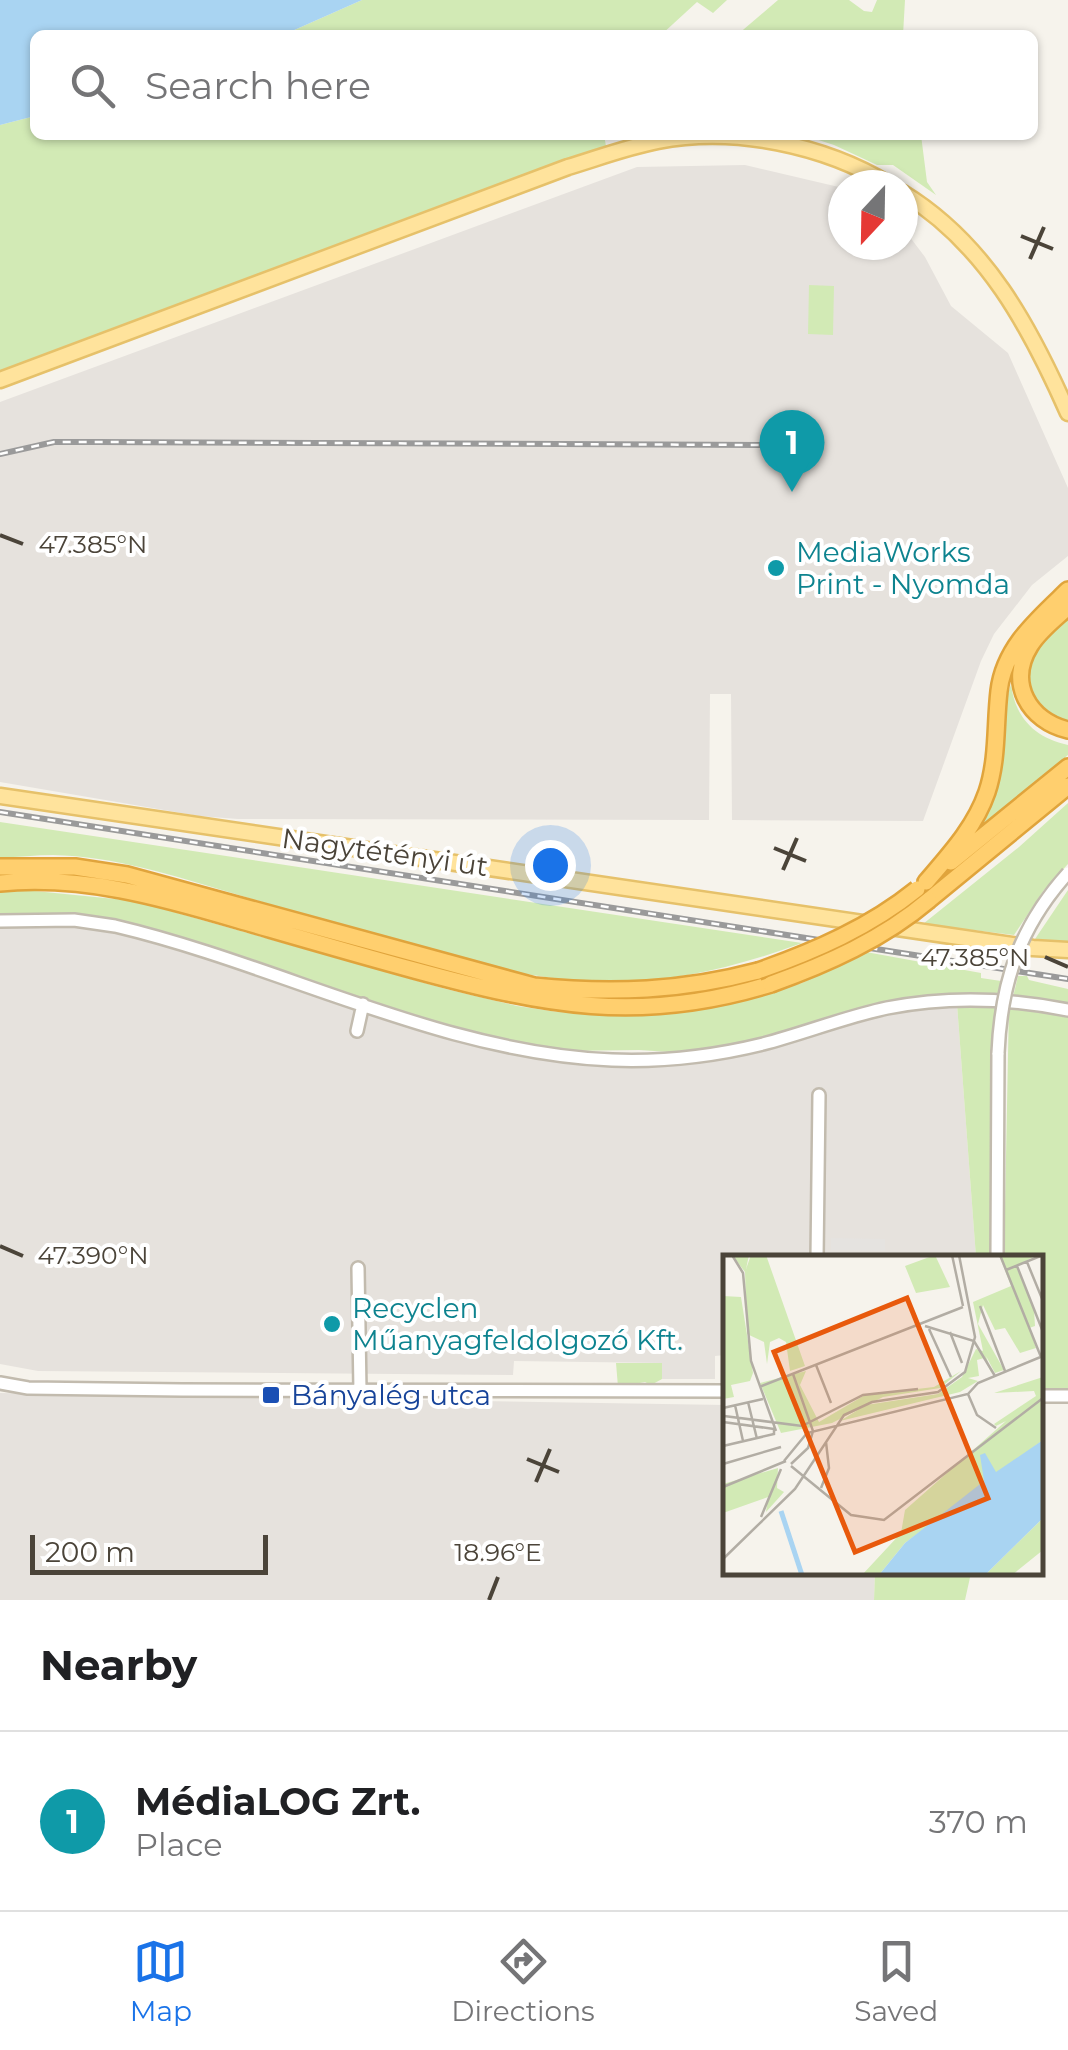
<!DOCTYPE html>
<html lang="en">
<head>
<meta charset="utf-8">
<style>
	body { margin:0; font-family:Montserrat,sans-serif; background:#f2f2f2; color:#202124 }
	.compass { position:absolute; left:828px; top:170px; width:90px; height:90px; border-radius:50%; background:#fff; box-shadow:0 2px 8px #0004; rotate:202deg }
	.scale { position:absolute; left:30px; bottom:25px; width:238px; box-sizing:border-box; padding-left:10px; border:5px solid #4b4439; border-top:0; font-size:28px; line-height:35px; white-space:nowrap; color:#4b4439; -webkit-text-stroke:8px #fff; paint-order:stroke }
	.you { position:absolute; left:550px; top:865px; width:35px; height:35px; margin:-25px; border:8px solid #fff; border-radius:50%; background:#1a73e8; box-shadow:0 0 0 15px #1a73e833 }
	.badge { display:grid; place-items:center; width:65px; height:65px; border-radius:50%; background:#1a73e8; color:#fff; font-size:32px; font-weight:700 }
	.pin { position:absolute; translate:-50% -82px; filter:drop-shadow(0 2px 5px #0008) }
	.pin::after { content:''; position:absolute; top:52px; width:35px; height:30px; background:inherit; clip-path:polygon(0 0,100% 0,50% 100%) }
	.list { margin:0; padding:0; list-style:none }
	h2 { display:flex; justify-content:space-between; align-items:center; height:130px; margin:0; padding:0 40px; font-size:42px }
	h2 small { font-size:32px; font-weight:400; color:#757577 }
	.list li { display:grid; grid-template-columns:65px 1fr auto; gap:30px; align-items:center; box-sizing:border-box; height:180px; padding:0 40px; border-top:2px solid #e0e0e0 }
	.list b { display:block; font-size:38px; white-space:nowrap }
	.list p { margin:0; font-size:32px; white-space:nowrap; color:#757577 }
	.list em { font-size:32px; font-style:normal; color:#757577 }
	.icon { flex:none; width:55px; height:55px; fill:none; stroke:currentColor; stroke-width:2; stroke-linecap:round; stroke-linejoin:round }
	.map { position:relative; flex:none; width:1068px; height:1600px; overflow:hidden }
	.search { position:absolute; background:#fff; box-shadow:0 2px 8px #0004; left:30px; right:30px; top:30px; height:110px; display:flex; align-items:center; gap:25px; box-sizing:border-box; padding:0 35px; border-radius:15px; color:#757577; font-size:38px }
	.sheet { height:310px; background:#fff }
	nav { display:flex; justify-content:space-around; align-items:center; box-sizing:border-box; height:140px; border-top:2px solid #e0e0e0; background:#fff; font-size:28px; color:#757577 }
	nav a { display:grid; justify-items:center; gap:5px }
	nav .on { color:#1a73e8 }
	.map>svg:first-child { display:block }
</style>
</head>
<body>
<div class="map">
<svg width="1068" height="1600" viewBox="0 0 1068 1600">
	<rect width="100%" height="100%" fill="#f6f3ec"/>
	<path fill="#e6e2dd" d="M 745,165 L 843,188 L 843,245 L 903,245 L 903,228 L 925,257 L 951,306 L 1008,353 L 1068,488 L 1068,556 L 1032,585 L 994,634 L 981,661 L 923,821 L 732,820 L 731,694 L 710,694 L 709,820 L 238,819 L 199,816 L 0,782 L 0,402 L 637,167 Z
		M 73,924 L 156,941 L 477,1042 L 638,1064 L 874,1015 L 957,1004 L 976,1257 L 726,1258 L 725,1355 L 715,1356 L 715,1379 L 662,1379 L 662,1363 L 514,1361 L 513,1375 L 38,1371 L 0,1364 L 0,925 Z
		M 0,1393 L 725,1405 L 726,1572 L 875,1573 L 874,1600 L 0,1600 Z"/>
	<path fill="#d2eab5" d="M 362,0 L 727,0 L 713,13 L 697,2 L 661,35 L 283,35 Z
		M 778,0 L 849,0 L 864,11 L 872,12 L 877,0 L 905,0 L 903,35 L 737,35 Z
		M 35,116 L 35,135 L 604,135 L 606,146 L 0,373 L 0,125 Z
		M 803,135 L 921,135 L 927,182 L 936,195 L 893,165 L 877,165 L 834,145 Z
		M 809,285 L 834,286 L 833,335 L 808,334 Z
		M 1068,618 L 1068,726 C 1052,722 1047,716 1037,704 C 1010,671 1044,640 1068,618 Z
		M 1011,684 C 1015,718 1035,738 1068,745 L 1068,755 L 976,832 C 986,813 996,794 1000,772 C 1005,743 1001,713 1011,684 Z
		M 1068,803 L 1068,864 L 1044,890 L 1014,935 L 923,924 L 1019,847 Z
		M 0,822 L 802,943 C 732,969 655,987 579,981 C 465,971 341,925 232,893 C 174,876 114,856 53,855 C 36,855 18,857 0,858 Z
		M 25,890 L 135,901 L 446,989 L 517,1006 L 558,1012 L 641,1015 L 736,1002 L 802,983 L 866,952 L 981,973 L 981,978 L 1001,981 L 997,996 L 958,995 L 725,1048 L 685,1053 L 639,1050 L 564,1051 L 473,1032 L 353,998 L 120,922 L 68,914 L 0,917 L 0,892 Z
		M 1068,890 L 1068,942 L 1035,939 Z
		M 1018,976 L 1027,976 L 1029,980 L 1068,989 L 1068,1006 L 1013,997 Z
		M 957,1004 L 997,1005 L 994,1257 L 976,1257 Z
		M 1009,1005 L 1068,1016 L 1068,1392 L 1044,1392 L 1041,1389 L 1040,1258 L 1004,1258 Z
		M 616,1363 L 662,1363 L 662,1379 L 651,1385 L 645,1382 L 618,1387 Z
		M 875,1573 L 875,1572 L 971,1573 L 965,1600 L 874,1600 Z"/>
	<path fill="#e5e3e0" d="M 831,1238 L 885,1239 L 885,1251 L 831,1250 Z"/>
	<path fill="#a9d4f2" d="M 0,0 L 362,0 L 283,35 L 35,35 L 35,116 L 0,125 Z"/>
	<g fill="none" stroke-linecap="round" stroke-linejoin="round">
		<g stroke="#c2bbae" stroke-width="16">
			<path id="minor" d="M 0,921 L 74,920 L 115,926 C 280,965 441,1053 612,1060 C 663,1062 714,1056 763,1044 C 805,1033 845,1017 887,1008 C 948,996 1008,998 1068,1010
				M 357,1031 L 363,1004
				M 817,1258 L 819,1095
				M 997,1258 L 998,1053
				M 358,1268 L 360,1391
				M 0,1383 L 28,1388 L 182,1390 L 726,1391
				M 1040,1396 L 1068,1396"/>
		</g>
		<g stroke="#e6c16a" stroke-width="19">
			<path id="major" d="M 903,193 C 986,244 1030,327 1068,413
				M 0,380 L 568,167 C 598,158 627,147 658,141 C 734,126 824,145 890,185
				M 0,796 L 1033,948 L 1068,950"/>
		</g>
		<g stroke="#e0a43c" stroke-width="20">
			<path id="highway" d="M 1068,607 C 1055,619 1039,631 1030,646 C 1007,683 1029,721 1068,730
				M 951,862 L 1068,767
				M 0,867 L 75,867 L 127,875 L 534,986 C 611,994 683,991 758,971
				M 926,882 C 950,854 975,827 987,792 C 998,759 995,725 999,691 C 1004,647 1038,619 1068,590
				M 0,883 C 82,875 160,897 238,920 C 297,937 355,954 414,970 C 543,1005 639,1025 771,984
				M 929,900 L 1068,786"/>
		</g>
		<use href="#minor" stroke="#fff" stroke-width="11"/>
		<use href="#major" stroke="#ffe39c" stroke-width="14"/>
		<use href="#highway" stroke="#ffcf6e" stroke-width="15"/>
		<g stroke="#9a9a9a" stroke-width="6">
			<path id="rail" d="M 0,454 L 54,442 L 95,442 L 760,445
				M 0,812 L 1068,979"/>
		</g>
		<use href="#rail" stroke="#fff" stroke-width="2.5" stroke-dasharray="8" stroke-linecap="butt"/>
		<g stroke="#c2bbae" stroke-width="16" stroke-linecap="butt">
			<path id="minor-bridge" d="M 998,1053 C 1001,982 1020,926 1068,873"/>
		</g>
		<g stroke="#e0a43c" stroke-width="20" stroke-linecap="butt">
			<path id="highway-bridge" d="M 758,971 C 815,951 870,927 917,889
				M 771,984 C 827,964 883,939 929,900"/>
		</g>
		<use href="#minor-bridge" stroke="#fff" stroke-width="11"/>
		<use href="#highway-bridge" stroke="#ffcf6e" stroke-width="15"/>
	</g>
	<path fill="none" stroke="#4b4439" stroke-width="4" d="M 1021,236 L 1053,249M 1030,259 L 1044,227M 0,535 L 23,544M 774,848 L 806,861M 783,870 L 797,838M 1045,957 L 1068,967M 0,1246 L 23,1256M 527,1459 L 559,1472M 536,1482 L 550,1449M 489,1600 L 498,1577"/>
	<g fill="#0f9aa8" stroke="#fff" stroke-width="4">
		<circle cx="776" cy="568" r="10"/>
		<circle cx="332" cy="1324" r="10"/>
	</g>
	<rect fill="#1a4fb4" stroke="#fff" stroke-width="4" x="261" y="1385" width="20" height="20" rx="5"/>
	<g text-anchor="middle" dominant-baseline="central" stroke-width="8" stroke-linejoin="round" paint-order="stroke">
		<g font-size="28" fill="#0d838f" stroke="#fff" text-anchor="start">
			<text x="796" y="552">MediaWorks<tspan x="796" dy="32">Print - Nyomda</tspan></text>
			<text x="352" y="1308">Recyclen<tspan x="352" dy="32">Műanyagfeldolgozó Kft.</tspan></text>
		</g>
		<g font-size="28" fill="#4b4439" stroke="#fff">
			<text transform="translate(385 852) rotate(8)">Nagytétényi út</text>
		</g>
		<g font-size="28" fill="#164399" stroke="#fff" text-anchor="start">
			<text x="291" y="1395">Bányalég utca</text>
		</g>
	</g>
	<g transform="translate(723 1255)">
		<rect width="320" height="320" fill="#f6f3ec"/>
		<path d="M 9,0 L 26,0 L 23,14 L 28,0 L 43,0 L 82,111 L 67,116 L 63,87 L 56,83 L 47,87 L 44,109 L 41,87 L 24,79 L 22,17 ZM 212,0 L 227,32 L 193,38 L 182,11 ZM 276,0 L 314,0 L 293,11 L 311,55 L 312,71 L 306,73 L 313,93 L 297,98 L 282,73 L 272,75 L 260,50 L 255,69 L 281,115 L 272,118 L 263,101 L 269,119 L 261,103 L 254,105 L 256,121 L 245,123 L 255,126 L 237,137 L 117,166 L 143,150 L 215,139 L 239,122 L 253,94 L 260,96 L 250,47 L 288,31 ZM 0,41 L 18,42 L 30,118 L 27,126 L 8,130 L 11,142 L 0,144 ZM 83,116 L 77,130 L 96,167 L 142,140 L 211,132 L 238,116 L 217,133 L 160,142 L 109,168 L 58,178 L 37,128 ZM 320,122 L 320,185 L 182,288 L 156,320 L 139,320 L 178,278 L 182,255 L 283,166 L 273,171 L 271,169 L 313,141 L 311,136 L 271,138 ZM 55,213 L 54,233 L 61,237 L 43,257 L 45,242 L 0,258 L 0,229 ZM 320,263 L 320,295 L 289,320 L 262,320 Z" fill="#d2eab5"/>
		<path d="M 320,185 L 320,263 L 262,320 L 156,320 L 182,288 L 261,226 L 257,200 L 262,198 L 273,217 Z" fill="#a9d4f2"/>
		<path fill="none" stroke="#a9d4f2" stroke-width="5" d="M 58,256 L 79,320"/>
		<path fill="none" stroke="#b2ada4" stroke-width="2.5" d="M 9,0 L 20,18 L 28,106 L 53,176M 229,0 L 240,51M 277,0 L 318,102M 304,7 L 320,46M 294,11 L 320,77M 283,15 L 320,0M 257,51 L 282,116M 202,71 L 251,86 L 272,121M 206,74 L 228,122M 227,77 L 239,108M 93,110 L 108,148M 36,132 L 240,52M 245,139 L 254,160 L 273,173M 25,147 L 34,184M 12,150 L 20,186M 0,153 L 40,144M 1,161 L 79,171 L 140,140 L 195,134M 0,167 L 51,174M 0,191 L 51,179 L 51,173M 61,206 L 84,178 L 245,139 L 255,128 L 320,101M 0,209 L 58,192M 68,209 L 85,193 L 90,176 L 70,119M 68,211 L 128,260 L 161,265 L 320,143M 0,232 L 63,206M 98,233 L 106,213 L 103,187M 38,262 L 58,214M 0,304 L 72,234 L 121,160 L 149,147 L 215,137 L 242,117 L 252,82 L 236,0"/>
		<path fill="#e8590c" fill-opacity="0.15" stroke="#e8590c" stroke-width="5" d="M 184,43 L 265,243 L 132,297 L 51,97 Z"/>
		<rect width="320" height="320" fill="none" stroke="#4b4439" stroke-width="5"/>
	</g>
	<g font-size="25" text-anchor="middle" fill="#4b4439" stroke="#fff" stroke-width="8" stroke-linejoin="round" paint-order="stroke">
		<text x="93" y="553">47.385°N</text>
		<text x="975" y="966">47.385°N</text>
		<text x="93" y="1264">47.390°N</text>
		<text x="498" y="1561">18.96°E</text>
	</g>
</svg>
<svg class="compass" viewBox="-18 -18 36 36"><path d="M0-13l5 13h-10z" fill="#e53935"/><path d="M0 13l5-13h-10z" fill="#757577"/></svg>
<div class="scale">200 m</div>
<div class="you"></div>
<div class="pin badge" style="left:792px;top:492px;background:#0f9aa8">1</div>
<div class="search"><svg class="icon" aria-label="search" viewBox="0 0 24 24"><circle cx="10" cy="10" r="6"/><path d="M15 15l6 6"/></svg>Search here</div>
</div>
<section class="sheet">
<h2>Nearby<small></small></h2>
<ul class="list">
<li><span class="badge" style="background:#0f9aa8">1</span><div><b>MédiaLOG Zrt.</b><p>Place</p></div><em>370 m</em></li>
</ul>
</section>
<nav>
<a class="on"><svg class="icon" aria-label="map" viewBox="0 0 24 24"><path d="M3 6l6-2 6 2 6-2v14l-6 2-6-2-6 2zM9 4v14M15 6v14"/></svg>Map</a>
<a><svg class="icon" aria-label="directions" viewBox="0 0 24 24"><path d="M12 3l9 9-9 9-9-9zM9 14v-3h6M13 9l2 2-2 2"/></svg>Directions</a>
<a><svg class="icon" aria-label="saved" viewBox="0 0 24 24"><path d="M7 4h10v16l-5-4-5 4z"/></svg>Saved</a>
</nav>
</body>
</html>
